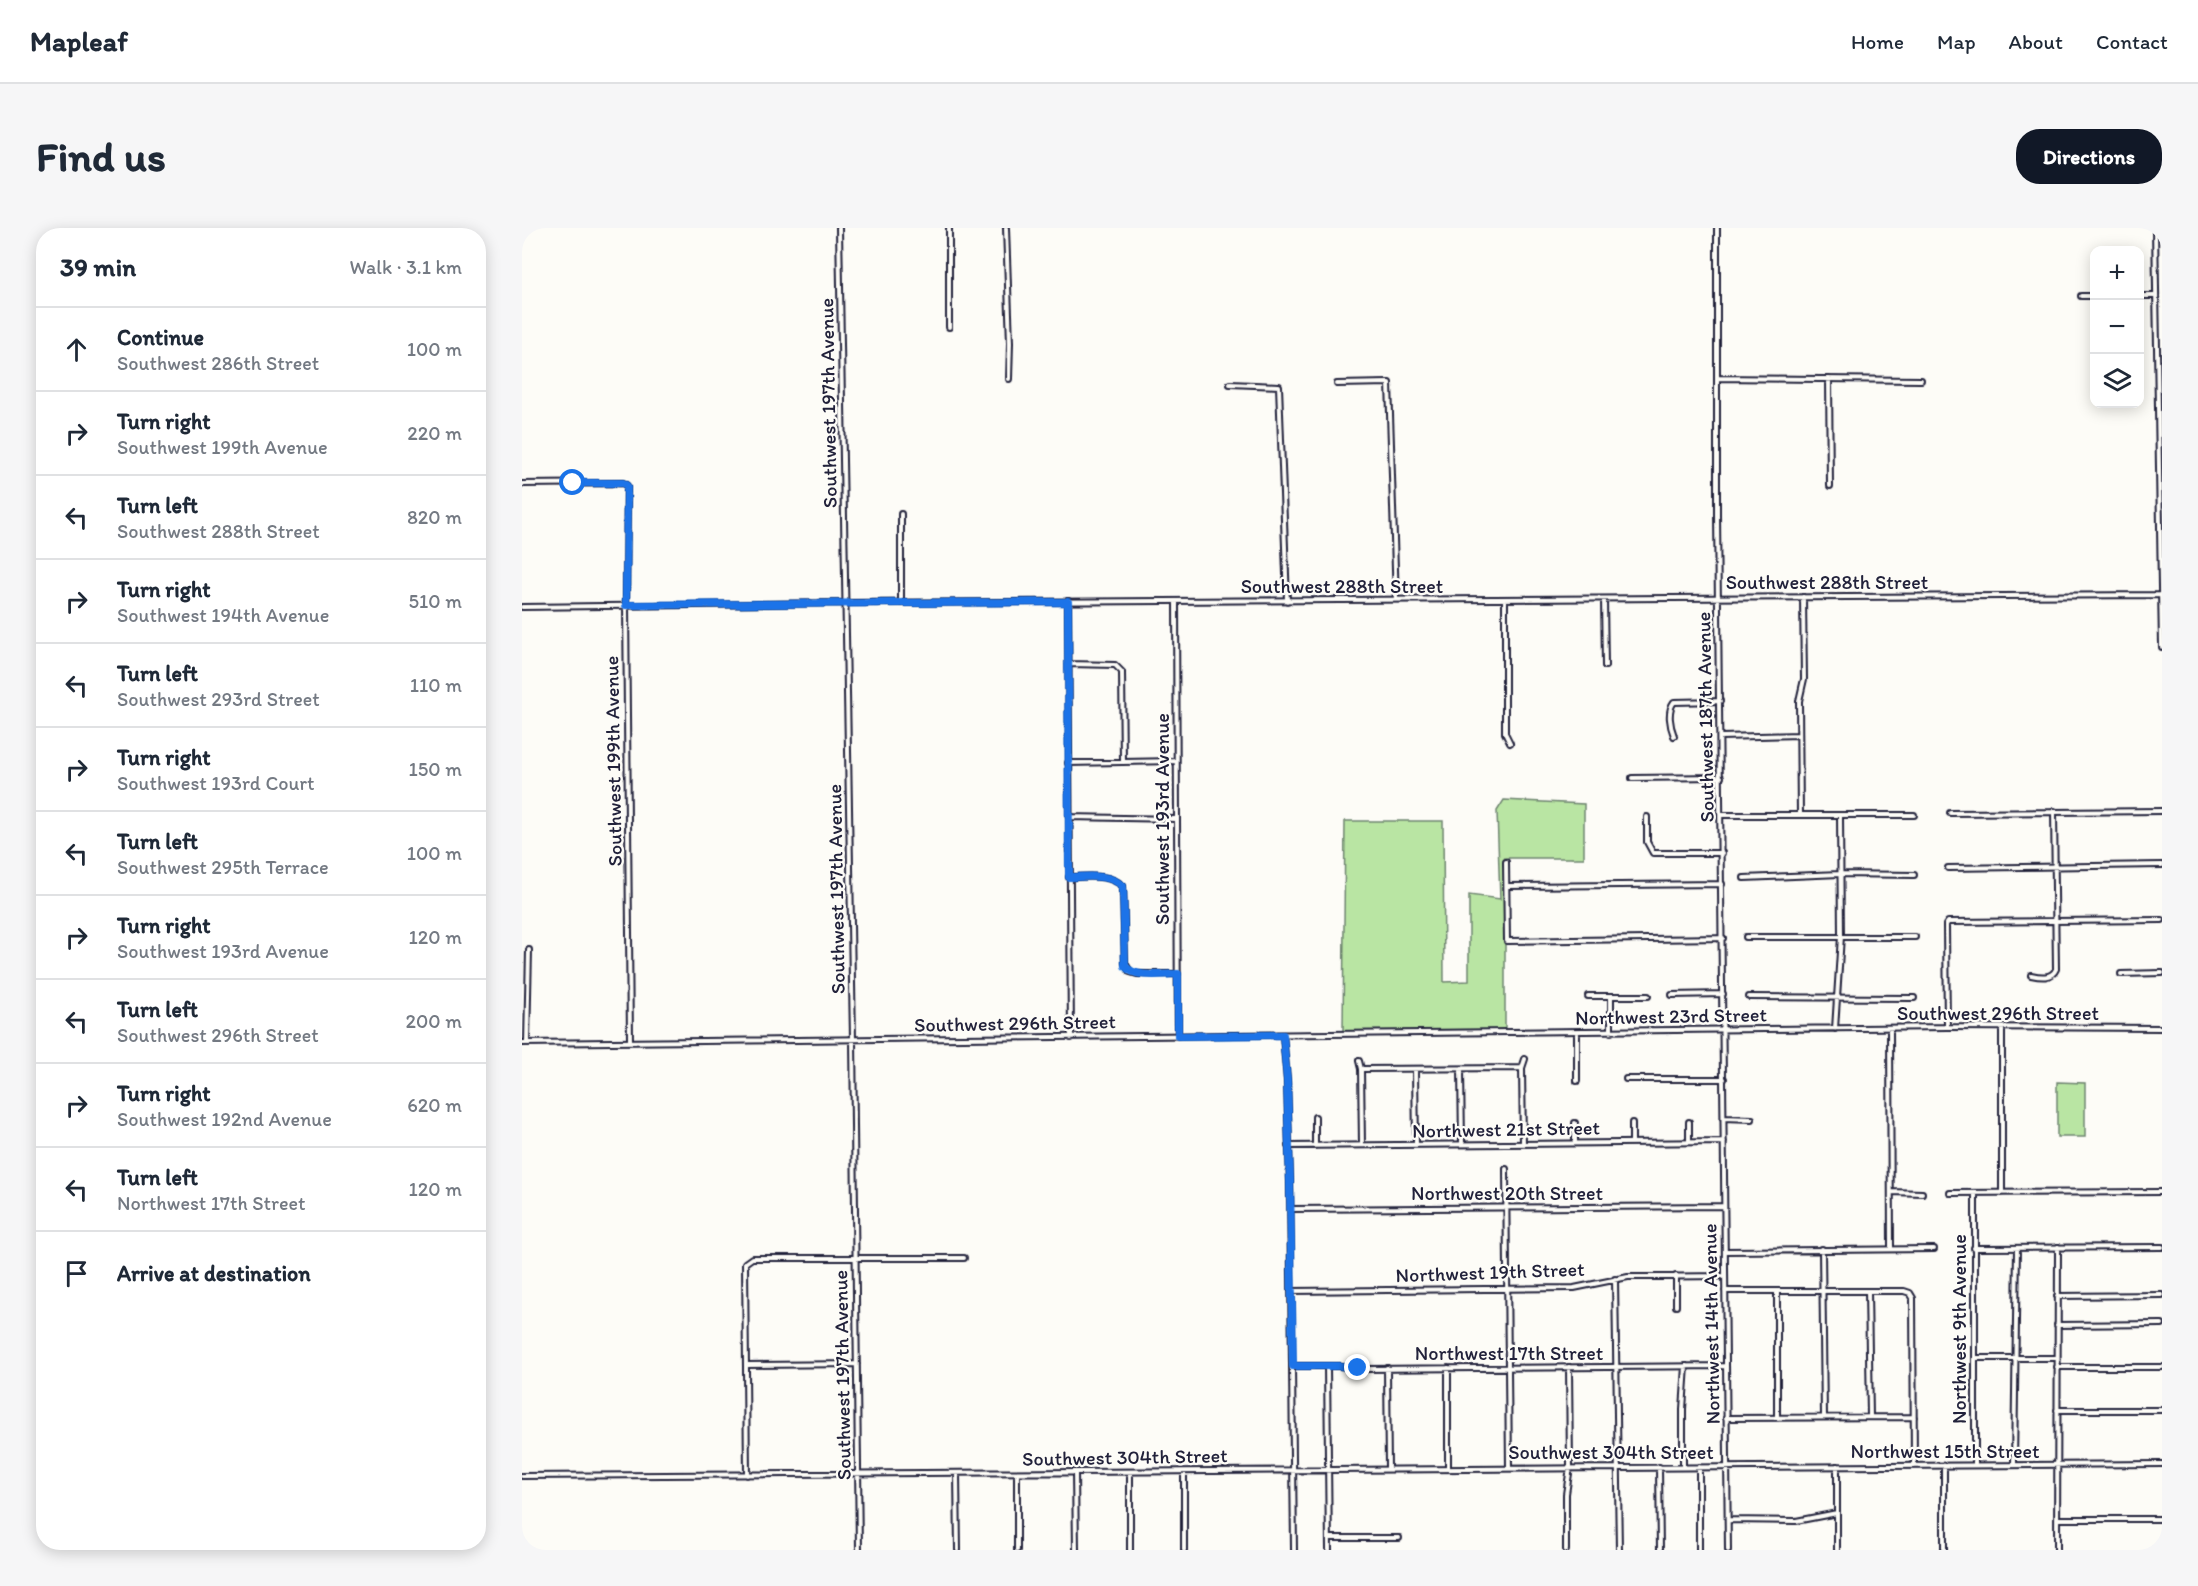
<!DOCTYPE html>
<html lang="en">
<head>
<meta charset="utf-8">
<style>
	body { margin:0; font-family:Itim,sans-serif; background:#f6f6f7; color:#1f2937 }
	.controls { position:absolute; right:18px; top:18px; display:grid; overflow:hidden; border-radius:12px; box-shadow:0 3px 15px #0003 }
	.controls button { width:54px; height:54px; display:grid; place-items:center; padding:0; border:0; border-bottom:2px solid #e0e1e3; background:#fff; color:#1f2937; font:30px sans-serif }
	.stop { position:absolute; width:18px; height:18px; margin:-14px; border:4px solid #1a73e8; border-radius:50%; background:#fff }
	.stop.end { background:#1a73e8; border-color:#fff; box-shadow:0 2px 6px #0008 }
	.list { margin:0; padding:0; list-style:none }
	h2 { display:flex; justify-content:space-between; align-items:center; height:78px; margin:0; padding:0 24px; font-size:26px }
	h2 small { font-size:20px; font-weight:400; color:#747a83 }
	.list li { display:grid; grid-template-columns:39px 1fr auto; gap:18px; align-items:center; box-sizing:border-box; height:84px; padding:0 24px; border-top:2px solid #e0e1e3 }
	.list b { display:block; font-size:22px; white-space:nowrap }
	.list p { margin:0; font-size:20px; white-space:nowrap; color:#747a83 }
	.list em { font-size:20px; font-style:normal; color:#747a83 }
	.icon { flex:none; width:33px; height:33px; fill:none; stroke:currentColor; stroke-width:2; stroke-linecap:round; stroke-linejoin:round }
	.map { position:relative; flex:none; width:1640px; height:1322px; overflow:hidden; border-radius:24px }
	header { display:flex; align-items:center; gap:36px; box-sizing:border-box; height:84px; padding:0 30px; background:#fff; border-bottom:2px solid #e0e1e3 }
	header strong { font-size:28px }
	nav { display:flex; gap:33px; margin-inline-start:auto; font-size:21px }
	.intro { display:flex; align-items:center; justify-content:space-between; box-sizing:border-box; height:144px; padding:0 36px }
	h1 { margin:0; font-size:42px }
	.button { padding:15px 27px; border-radius:24px; background:#111827; color:#fff; font-size:21px; font-weight:700 }
	main { display:flex; gap:36px; padding:0 36px }
	aside { flex:1; background:#fff; border-radius:24px; box-shadow:0 3px 15px #0003 }
	.map>svg:first-child { display:block }
</style>
</head>
<body>
<header>
<strong>Mapleaf</strong>
<nav><a>Home</a><a>Map</a><a>About</a><a>Contact</a></nav>
</header>
<div class="intro"><h1>Find us</h1><a class="button">Directions</a></div>
<main>
<aside>
<h2>39 min<small>Walk · 3.1 km</small></h2>
<ul class="list">
<li><svg class="icon" aria-label="ahead" viewBox="0 0 24 24"><path d="M12 20V5M6 11l6-6 6 6"/></svg><div><b>Continue</b><p>Southwest 286th Street</p></div><em>100 m</em></li>
<li><svg class="icon" aria-label="right" viewBox="0 0 24 24"><path d="M7 20v-9h11M14 6l5 5-5 5"/></svg><div><b>Turn right</b><p>Southwest 199th Avenue</p></div><em>220 m</em></li>
<li><svg class="icon" aria-label="left" viewBox="0 0 24 24"><path d="M17 20v-9H6M10 6l-5 5 5 5"/></svg><div><b>Turn left</b><p>Southwest 288th Street</p></div><em>820 m</em></li>
<li><svg class="icon" aria-label="right" viewBox="0 0 24 24"><path d="M7 20v-9h11M14 6l5 5-5 5"/></svg><div><b>Turn right</b><p>Southwest 194th Avenue</p></div><em>510 m</em></li>
<li><svg class="icon" aria-label="left" viewBox="0 0 24 24"><path d="M17 20v-9H6M10 6l-5 5 5 5"/></svg><div><b>Turn left</b><p>Southwest 293rd Street</p></div><em>110 m</em></li>
<li><svg class="icon" aria-label="right" viewBox="0 0 24 24"><path d="M7 20v-9h11M14 6l5 5-5 5"/></svg><div><b>Turn right</b><p>Southwest 193rd Court</p></div><em>150 m</em></li>
<li><svg class="icon" aria-label="left" viewBox="0 0 24 24"><path d="M17 20v-9H6M10 6l-5 5 5 5"/></svg><div><b>Turn left</b><p>Southwest 295th Terrace</p></div><em>100 m</em></li>
<li><svg class="icon" aria-label="right" viewBox="0 0 24 24"><path d="M7 20v-9h11M14 6l5 5-5 5"/></svg><div><b>Turn right</b><p>Southwest 193rd Avenue</p></div><em>120 m</em></li>
<li><svg class="icon" aria-label="left" viewBox="0 0 24 24"><path d="M17 20v-9H6M10 6l-5 5 5 5"/></svg><div><b>Turn left</b><p>Southwest 296th Street</p></div><em>200 m</em></li>
<li><svg class="icon" aria-label="right" viewBox="0 0 24 24"><path d="M7 20v-9h11M14 6l5 5-5 5"/></svg><div><b>Turn right</b><p>Southwest 192nd Avenue</p></div><em>620 m</em></li>
<li><svg class="icon" aria-label="left" viewBox="0 0 24 24"><path d="M17 20v-9H6M10 6l-5 5 5 5"/></svg><div><b>Turn left</b><p>Northwest 17th Street</p></div><em>120 m</em></li>
<li><svg class="icon" aria-label="arrive" viewBox="0 0 24 24"><path d="M6 21V4h12l-3 4 3 4H6"/></svg><div><b>Arrive at destination</b></div></li>
</ul>
</aside>
<div class="map">
<svg width="1640" height="1322" viewBox="0 0 1640 1322">
	<rect width="100%" height="100%" fill="#fdfcf7"/>
	<filter id="ink" filterUnits="userSpaceOnUse"><feTurbulence type="fractalNoise" baseFrequency=".0167" numOctaves="2"/><feDisplacementMap in="SourceGraphic" scale="12" xChannelSelector="R" yChannelSelector="G"/><feConvolveMatrix kernelMatrix="1 2 1 2 8 2 1 2 1" color-interpolation-filters="sRGB"/></filter>
	<g filter="url(#ink)">
		<path fill="#b9e5a3" stroke="#6e846f" stroke-width="1.5" d="M 982,572 L 1062,576 L 1062,630 L 983,630 L 983,802 L 821,804 L 823,593 L 921,593 L 922,754 L 947,753 L 947,667 L 978,671 L 975,583 Z
			M 1535,854 L 1563,855 L 1563,909 L 1535,909 Z"/>
		<g fill="none" stroke-linecap="round" stroke-linejoin="round">
			<g stroke="#22223b" stroke-width="8">
				<path id="minor" d="M 317,0 L 331,812 L 337,1322
					M 427,0 L 427,99
					M 484,0 L 488,115 L 487,151
					M 1195,0 L 1195,286 L 1206,1322
					M 1633,0 L 1640,419
					M 1559,68 L 1572,68
					M 1618,68 L 1634,68
					M 1196,150 L 1399,152
					M 1307,151 L 1308,258
					M 708,156 L 757,158 L 765,373
					M 815,156 L 867,155 L 874,372
					M 0,256 L 101,255 L 105,258 L 104,377 L 108,813
					M 379,286 L 379,375
					M 983,371 L 983,505 L 988,515
					M 1082,371 L 1083,438
					M 546,373 L 549,810
					M 654,373 L 656,808
					M 0,379 L 324,375 L 1640,367
					M 547,436 L 593,437 L 600,444 L 601,534
					M 1152,508 C 1148,498 1145,483 1152,474 L 1198,473
					M 1199,509 L 1277,507
					M 546,535 L 654,533
					M 1110,550 L 1199,549
					M 1428,585 L 1640,583
					M 1200,587 L 1392,587
					M 1278,587 L 1277,473 L 1282,451 L 1281,369
					M 547,589 L 655,591
					M 1125,589 L 1125,614 L 1131,625 L 1200,625
					M 984,634 L 985,713 L 1201,710
					M 1426,640 L 1640,637
					M 547,649 C 566,649 586,645 601,658 L 603,735 L 608,744 L 615,746 L 656,746
					M 1222,650 L 1318,646 L 1392,647
					M 985,658 L 1200,656
					M 1224,709 L 1393,709
					M 1599,746 L 1640,745
					M 1509,747 C 1518,749 1530,751 1534,741 L 1532,583
					M 1150,767 L 1201,766
					M 1066,768 L 1089,768
					M 1227,769 L 1392,770
					M 1425,799 L 1424,697 L 1426,694 L 1640,692
					M 1368,800 L 1369,1021
					M 1313,801 L 1319,708 L 1318,587
					M 1089,804 L 1089,768 L 1126,768
					M 761,807 L 765,852 L 768,953 L 772,1322
					M 0,815 L 1425,799 L 1640,800
					M 5,815 L 7,722
					M 837,833 L 839,841 L 840,917
					M 839,841 L 1000,840
					M 893,841 L 894,917
					M 939,841 L 940,916
					M 1104,851 L 1202,851
					M 1055,853 L 1055,805
					M 793,889 L 793,918
					M 1202,890 L 1230,891
					M 1167,894 L 1167,914
					M 1053,895 L 1053,915
					M 1110,895 L 1110,915
					M 1001,916 L 1000,840 L 1003,831
					M 766,918 L 1202,914
					M 984,941 L 987,1240
					M 1369,964 L 1400,965
					M 1428,965 L 1640,964
					M 1453,965 L 1453,1237
					M 1480,965 L 1480,800
					M 769,981 L 1202,978
					M 1452,1020 L 1640,1019
					M 1300,1021 L 1302,1189
					M 1203,1023 L 1412,1021
					M 1093,1051 L 1097,1322
					M 769,1063 L 1052,1060 L 1106,1049 L 1203,1048
					M 1203,1063 L 1382,1063 L 1388,1065 L 1391,1070 L 1392,1237
					M 1346,1063 L 1348,1189
					M 1255,1064 L 1255,1189
					M 1535,1068 L 1640,1067
					M 1154,1078 L 1154,1048
					M 1535,1097 L 1640,1096
					M 1453,1130 L 1535,1130
					M 224,1137 L 335,1136
					M 771,1138 L 818,1138 L 844,1141 L 1204,1138
					M 805,1138 L 807,1322
					M 1535,1139 L 1640,1139
					M 865,1140 L 866,1241
					M 926,1140 L 926,1240
					M 1535,1182 L 1640,1182
					M 1204,1190 L 1392,1189
					M 1492,1237 L 1495,1020
					M 1315,1238 L 1315,1322
					M 1422,1238 L 1422,1322
					M 1137,1239 L 1138,1322
					M 1161,1239 L 1161,1181 L 1164,1138
					M 553,1244 L 554,1322
					M 608,1244 L 608,1322
					M 662,1244 L 662,1322
					M 435,1245 L 436,1322
					M 225,1247 L 223,1035 L 230,1030 L 442,1030
					M 0,1248 L 1640,1236
					M 1535,1291 L 1640,1291
					M 1207,1292 L 1274,1293 L 1315,1285
					M 807,1310 L 877,1310
					M 495,1322 L 495,1245
					M 1044,1322 L 1044,1266 L 1048,1239 L 1047,1139
					M 1177,1322 L 1177,1239
					M 1535,1322 L 1536,1019"/>
			</g>
			<use href="#minor" stroke="#fdfcf7" stroke-width="4"/>
		</g>
	</g>
	<g fill="none" stroke-linecap="round" stroke-linejoin="round" filter="url(#ink)">
		<path stroke="#1a73e8" stroke-width="8" d="M 51,255 L 101,255 L 105,258 L 104,377 L 546,374 L 547,649 C 566,649 586,645 601,658 L 603,738 C 613,751 641,746 656,746 L 656,808 L 761,807 L 765,852 L 768,953 L 771,1138 L 818,1138 L 836,1140"/>
	</g>
	<g text-anchor="middle" dominant-baseline="central" stroke-width="4.5" stroke-linejoin="round" paint-order="stroke">
		<g font-size="20" fill="#22223b" stroke="#fdfcf7">
			<text transform="translate(306 175) rotate(-91)">Southwest 197th Avenue</text>
			<text x="1305" y="354">Southwest 288th Street</text>
			<text x="820" y="358">Southwest 288th Street</text>
			<text transform="translate(1183 489) rotate(-91)">Southwest 187th Avenue</text>
			<text transform="translate(91 533) rotate(-91)">Southwest 199th Avenue</text>
			<text transform="translate(640 591) rotate(-90)">Southwest 193rd Avenue</text>
			<text transform="translate(314 661) rotate(-91)">Southwest 197th Avenue</text>
			<text x="1476" y="785">Southwest 296th Street</text>
			<text transform="translate(1149 788) rotate(-1)">Northwest 23rd Street</text>
			<text transform="translate(493 795) rotate(-1)">Southwest 296th Street</text>
			<text transform="translate(984 901) rotate(-1)">Northwest 21st Street</text>
			<text x="985" y="965">Northwest 20th Street</text>
			<text transform="translate(968 1044) rotate(-2)">Northwest 19th Street</text>
			<text transform="translate(1189 1096) rotate(-91)">Northwest 14th Avenue</text>
			<text transform="translate(1437 1101) rotate(-90)">Northwest 9th Avenue</text>
			<text x="987" y="1125">Northwest 17th Street</text>
			<text transform="translate(320 1147) rotate(-91)">Southwest 197th Avenue</text>
			<text x="1423" y="1223">Northwest 15th Street</text>
			<text x="1089" y="1224">Southwest 304th Street</text>
			<text transform="translate(603 1229) rotate(-1)">Southwest 304th Street</text>
		</g>
	</g>
</svg>
<div class="controls">
<button>+</button>
<button>−</button>
<button><svg class="icon" aria-label="layers" viewBox="0 0 24 24"><path d="M12 4l9 5-9 5-9-5zM3 14l9 5 9-5"/></svg></button>
</div>
<div class="stop" style="left:51px;top:255px"></div>
<div class="stop end" style="left:836px;top:1140px"></div>
</div>
</main>
</body>
</html>
